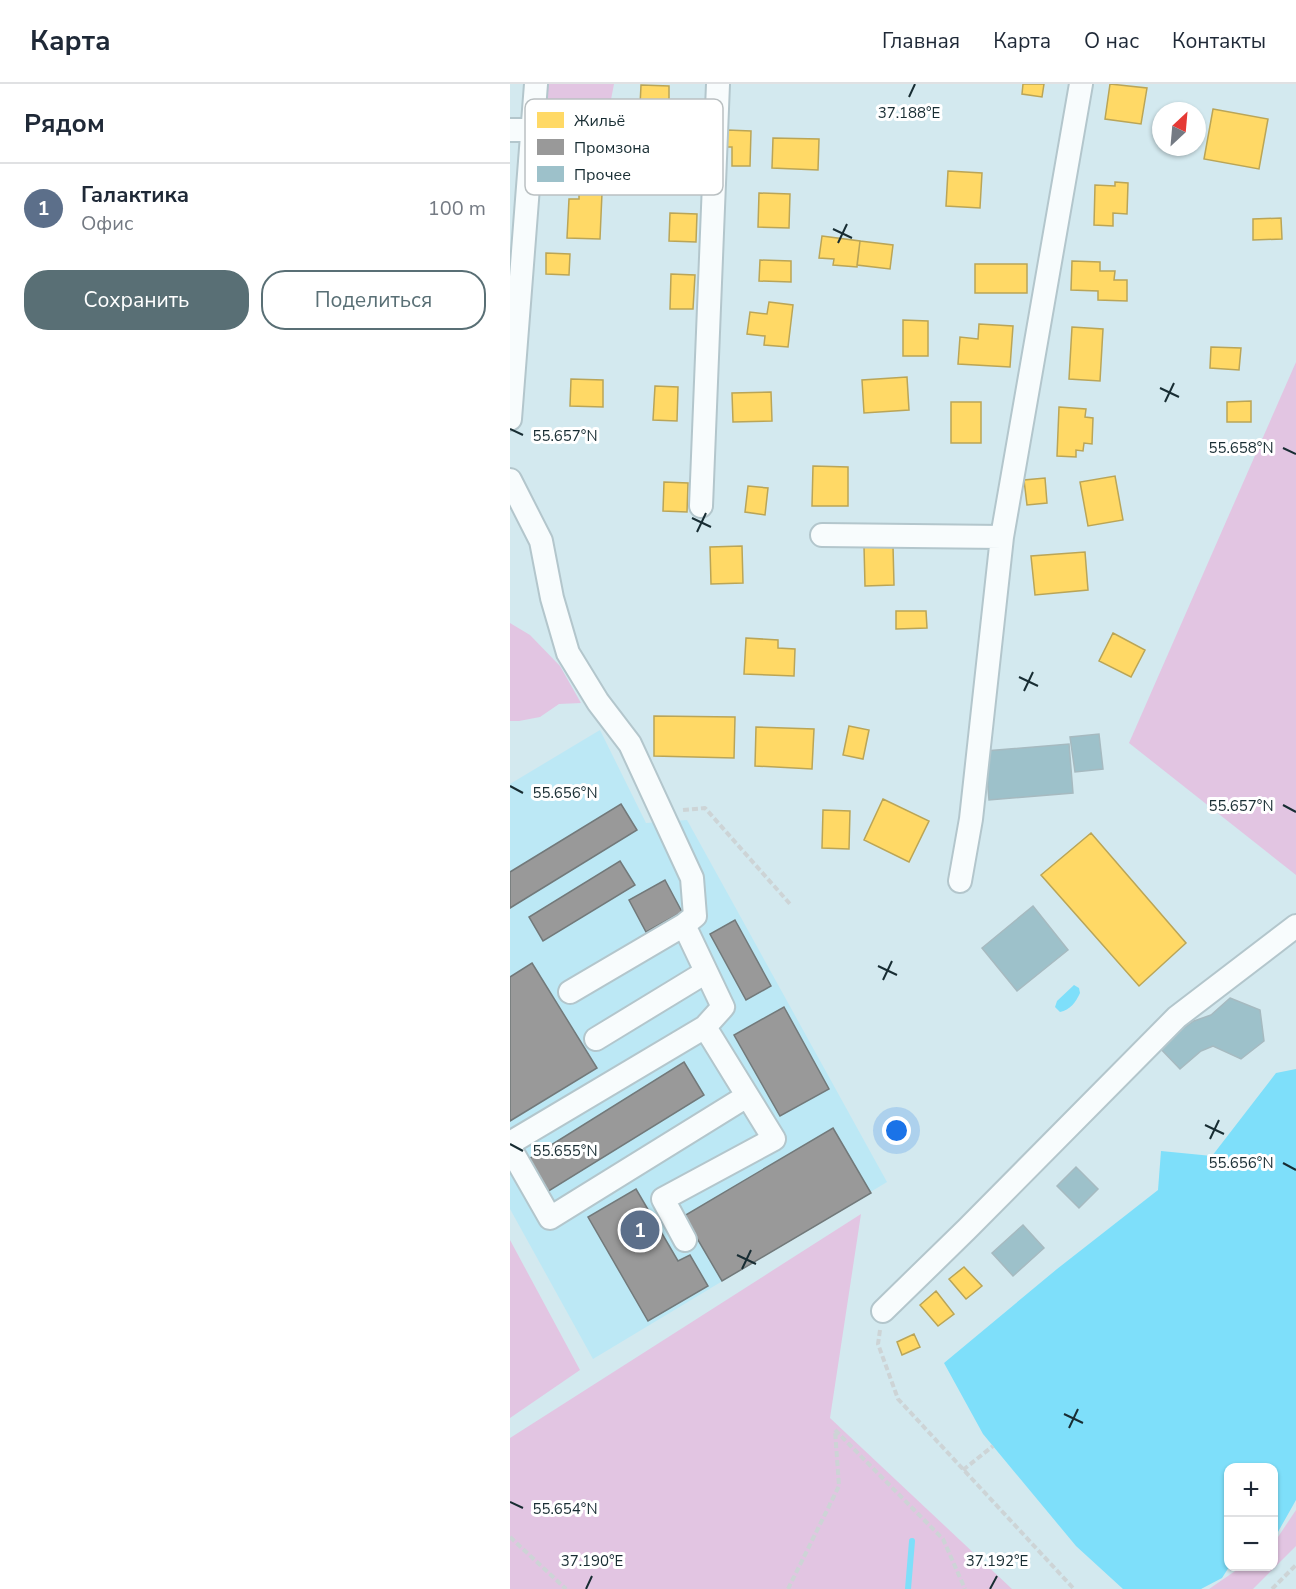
<!DOCTYPE html>
<html lang="ru">
<head>
<meta charset="utf-8">
<style>
	body { margin:0; font-family:"Nunito Sans",sans-serif; background:#f2f2f3; color:#1f2937 }
	.controls { position:absolute; right:18px; bottom:18px; display:grid; overflow:hidden; border-radius:12px; box-shadow:0 2px 4px #0004 }
	.controls button { width:54px; height:54px; display:grid; place-items:center; padding:0; border:0; border-bottom:2px solid #e0e1e3; background:#fff; color:#1f2937; font:30px sans-serif }
	.compass { position:absolute; left:642px; top:18px; width:54px; height:54px; border-radius:50%; background:#fff; box-shadow:0 2px 4px #0004; rotate:26deg }
	.you { position:absolute; left:387px; top:1047px; width:21px; height:21px; margin:-15px; border:4px solid #fff; border-radius:50%; background:#1a73e8; box-shadow:0 0 0 9px #1a73e833 }
	.badge { display:grid; place-items:center; width:39px; height:39px; border-radius:50%; background:#596f75; color:#fff; font-size:20px; font-weight:700 }
	.pin { position:absolute; translate:-50% -50%; border:3px solid #fff; box-shadow:0 2px 6px #0006 }
	.list { margin:0; padding:0; list-style:none }
	h2 { display:flex; justify-content:space-between; align-items:center; height:78px; margin:0; padding:0 24px; font-size:26px }
	h2 small { font-size:20px; font-weight:400; color:#747a83 }
	.list li { display:grid; grid-template-columns:39px 1fr auto; gap:18px; align-items:center; box-sizing:border-box; height:90px; padding:0 24px; border-top:2px solid #e0e1e3 }
	.list b { display:block; font-size:22px; white-space:nowrap }
	.list p { margin:0; font-size:20px; white-space:nowrap; color:#747a83 }
	.list em { font-size:20px; font-style:normal; color:#747a83 }
	.actions { display:flex; gap:12px; padding:18px 24px }
	.actions a { flex:1; padding:14px 0; border:2px solid #596f75; border-radius:24px; text-align:center; font-size:21px; color:#596f75 }
	.actions .main { background:#596f75; color:#fff }
	.map { position:relative; flex:none; width:786px; height:1505px; overflow:hidden }
	header { display:flex; align-items:center; gap:36px; box-sizing:border-box; height:84px; padding:0 30px; background:#fff; border-bottom:2px solid #e0e1e3 }
	header strong { font-size:28px }
	nav { display:flex; gap:33px; margin-inline-start:auto; font-size:21px }
	main { display:flex }
	aside { flex:1; background:#fff }
	.map>svg:first-child { display:block }
</style>
</head>
<body>
<header>
<strong>Карта</strong>
<nav><a>Главная</a><a>Карта</a><a>О нас</a><a>Контакты</a></nav>
</header>
<main>
<aside>
<h2>Рядом<small></small></h2>
<ul class="list">
<li><span class="badge" style="background:#5c6f8a">1</span><div><b>Галактика</b><p>Офис</p></div><em>100 m</em></li>
</ul>
<div class="actions"><a class="main">Сохранить</a><a>Поделиться</a></div>
</aside>
<div class="map">
<svg width="786" height="1505" viewBox="0 0 786 1505">
	<rect width="100%" height="100%" fill="#d3e9ef"/>
	<path fill="#bce8f5" d="M 90,646 L 136,739 L 177,736 L 377,1098 L 83,1275 L 0,1125 L 0,700 Z"/>
	<path fill="#e2c5e2" d="M 38,0 L 104,0 L 98,31 L 35,29 Z
		M 786,278 L 786,791 L 619,659 Z
		M 0,539 L 20,551 L 50,582 L 71,619 L 49,620 L 30,633 L 9,637 L 0,637 Z
		M 351,1130 L 320,1334 L 502,1505 L 0,1505 L 0,1354 Z
		M 0,1156 L 70,1286 L 0,1334 Z
		M 786,1426 L 786,1462 L 743,1505 L 699,1505 L 731,1483 L 764,1482 L 764,1459 Z"/>
	<path fill="#7edffa" d="M 564,901 L 569,904 L 570,909 C 566,918 560,926 550,928 L 545,923 L 547,917 Z
		M 786,985 L 786,1416 L 764,1455 L 764,1384 L 718,1384 L 719,1483 L 712,1494 L 691,1505 L 613,1505 L 566,1462 L 473,1350 L 434,1279 L 547,1185 L 648,1106 L 651,1067 L 702,1072 L 766,989 Z"/>
	<path fill="#ffd966" stroke="#baa557" stroke-width="1.5" d="M 513,0 L 534,0 L 532,13 L 512,10 Z
		M 600,0 L 637,4 L 631,40 L 595,35 Z
		M 131,1 L 159,2 L 159,23 L 130,22 Z
		M 703,25 L 758,35 L 749,85 L 694,75 Z
		M 217,46 L 241,47 L 240,82 L 222,82 L 222,63 L 217,63 Z
		M 263,54 L 309,55 L 308,86 L 262,84 Z
		M 438,87 L 472,89 L 470,124 L 436,122 Z
		M 605,98 L 618,99 L 617,130 L 603,129 L 603,142 L 584,141 L 585,101 L 605,102 Z
		M 69,108 L 92,109 L 90,155 L 57,154 L 59,115 L 69,115 Z
		M 249,109 L 280,110 L 279,144 L 248,143 Z
		M 160,129 L 187,130 L 186,158 L 159,157 Z
		M 771,134 L 772,155 L 743,156 L 743,135 Z
		M 312,152 L 350,157 L 347,183 L 323,181 L 324,175 L 309,174 Z
		M 350,157 L 383,161 L 380,185 L 347,181 Z
		M 36,169 L 60,170 L 59,191 L 36,190 Z
		M 250,176 L 281,177 L 281,198 L 249,197 Z
		M 562,177 L 590,178 L 590,187 L 605,187 L 604,196 L 617,196 L 617,217 L 588,216 L 588,207 L 561,206 Z
		M 465,180 L 517,180 L 517,209 L 465,209 Z
		M 161,190 L 185,191 L 183,225 L 160,225 Z
		M 259,218 L 283,221 L 278,263 L 254,261 L 255,252 L 237,250 L 240,228 L 257,230 Z
		M 393,236 L 418,237 L 418,272 L 393,272 Z
		M 469,240 L 503,242 L 500,283 L 448,280 L 450,253 L 468,255 Z
		M 562,243 L 593,245 L 590,297 L 559,295 Z
		M 701,263 L 731,264 L 729,286 L 700,284 Z
		M 397,293 L 399,326 L 354,329 L 352,296 Z
		M 61,295 L 93,296 L 93,323 L 60,322 Z
		M 145,302 L 168,303 L 167,337 L 143,336 Z
		M 261,308 L 262,337 L 223,338 L 222,309 Z
		M 741,317 L 741,338 L 717,338 L 717,318 Z
		M 441,318 L 471,318 L 471,359 L 441,359 Z
		M 549,323 L 576,325 L 575,333 L 583,334 L 582,360 L 574,359 L 573,367 L 566,366 L 566,373 L 547,372 Z
		M 303,382 L 338,383 L 338,422 L 302,422 Z
		M 605,392 L 613,436 L 578,442 L 570,398 Z
		M 535,394 L 537,419 L 517,421 L 514,396 Z
		M 154,398 L 178,399 L 177,428 L 153,427 Z
		M 238,402 L 258,404 L 255,431 L 235,428 Z
		M 232,462 L 233,499 L 201,500 L 200,463 Z
		M 354,462 L 383,462 L 384,501 L 355,502 Z
		M 575,468 L 578,506 L 525,511 L 521,472 Z
		M 386,527 L 416,527 L 417,544 L 386,545 Z
		M 603,549 L 635,566 L 621,593 L 589,577 Z
		M 236,554 L 268,556 L 268,564 L 285,565 L 284,592 L 234,590 Z
		M 144,632 L 225,633 L 224,674 L 144,672 Z
		M 339,642 L 359,646 L 353,675 L 333,671 Z
		M 246,643 L 304,645 L 302,685 L 245,682 Z
		M 373,715 L 419,737 L 399,778 L 354,756 Z
		M 313,726 L 340,727 L 339,765 L 312,764 Z
		M 581,749 L 676,859 L 629,902 L 531,791 Z
		M 454,1183 L 472,1202 L 456,1215 L 439,1195 Z
		M 426,1207 L 444,1230 L 428,1242 L 410,1221 Z
		M 404,1250 L 410,1263 L 392,1271 L 387,1258 Z"/>
	<path fill="#999" stroke="#72797a" stroke-width="1.5" d="M 111,720 L 127,746 L 0,824 L 0,788 Z
		M 110,777 L 125,801 L 33,857 L 19,833 Z
		M 155,796 L 172,828 L 136,848 L 119,816 Z
		M 225,836 L 261,902 L 236,916 L 200,850 Z
		M 22,879 L 87,984 L 0,1037 L 0,893 Z
		M 274,923 L 319,1005 L 270,1032 L 224,951 Z
		M 174,978 L 194,1011 L 37,1108 L 17,1076 Z
		M 323,1044 L 361,1109 L 212,1197 L 174,1132 Z
		M 126,1105 L 168,1177 L 180,1171 L 198,1202 L 138,1237 L 78,1133 Z"/>
	<g fill="none" stroke-linecap="round" stroke-linejoin="round">
		<path stroke="#7edffa" stroke-width="6" d="M 398,1505 L 402,1457"/>
	</g>
	<path fill="#9dc1ca" stroke="#a6bac0" stroke-width="1.5" d="M 589,650 L 593,685 L 565,688 L 560,653 Z
		M 559,660 L 563,709 L 479,716 L 475,667 Z
		M 523,822 L 558,866 L 507,907 L 472,864 Z
		M 720,914 L 750,926 L 754,957 L 731,975 L 703,962 L 691,967 L 670,985 L 648,962 L 684,937 L 701,931 Z
		M 566,1083 L 588,1105 L 569,1124 L 547,1102 Z
		M 513,1141 L 534,1164 L 503,1192 L 482,1169 Z"/>
	<g fill="none" stroke-linecap="round" stroke-linejoin="round">
		<g stroke="#b3c6cc" stroke-width="26">
			<path id="minor" d="M 0,46 L 23,46
				M 0,335 L 26,0
				M 0,396 L 31,457 L 42,514 L 58,569 L 88,618 L 120,660 L 182,794 L 185,832 L 174,841 L 213,923 L 195,943 L 264,1055 L 153,1115 L 175,1156
				M 191,422 L 208,0
				M 312,451 L 492,453
				M 450,797 L 461,735 L 492,453 L 571,0
				M 60,908 L 174,841
				M 86,955 L 196,888
				M 0,1059 L 195,943
				M 0,1064 L 40,1134 L 237,1012
				M 373,1227 L 457,1145 L 667,933 L 786,842"/>
		</g>
		<path stroke="#cdd4d6" stroke-width="4" stroke-dasharray="6 3" stroke-linecap="butt" d="M 173,726 L 195,724 L 280,820
			M 370,1246 L 368,1260 L 388,1315 L 564,1505
			M 325,1346 L 433,1455 L 455,1505
			M 453,1386 L 483,1362
			M 0,1453 L 56,1505
			M 278,1505 L 329,1402 L 325,1346
			M 762,1505 L 786,1481"/>
		<use href="#minor" stroke="#f8fcfd" stroke-width="22"/>
	</g>
	<path fill="none" stroke="#182d33" stroke-width="2" d="M 399,13 L 405,0M 323,145 L 342,154M 328,159 L 337,140M 650,304 L 669,313M 655,318 L 664,299M 0,345 L 13,351M 773,364 L 786,370M 182,434 L 201,443M 187,448 L 196,429M 509,593 L 528,602M 514,607 L 523,588M 0,702 L 13,709M 773,721 L 786,728M 368,882 L 387,891M 373,896 L 382,877M 695,1041 L 714,1050M 700,1055 L 709,1036M 0,1060 L 13,1067M 773,1079 L 786,1086M 227,1171 L 246,1180M 232,1185 L 241,1166M 554,1330 L 573,1339M 559,1344 L 568,1325M 0,1418 L 13,1424M 76,1505 L 82,1492M 480,1505 L 487,1492"/>
	<rect x="15" y="15" width="198" height="96" rx="9" fill="#fff" stroke="#bac0c2" stroke-width="1.5"/>
	<rect x="27" y="28" width="27" height="16" fill="#ffd966"/>
	<rect x="27" y="55" width="27" height="16" fill="#999"/>
	<rect x="27" y="82" width="27" height="16" fill="#9dc1ca"/>
	<g font-size="16" fill="#182d33">
		<text x="64" y="42">Жильё</text>
		<text x="64" y="69">Промзона</text>
		<text x="64" y="96">Прочее</text>
	</g>
	<g font-size="15" text-anchor="middle" fill="#182d33" stroke="#fff" stroke-width="6" stroke-linejoin="round" paint-order="stroke">
		<text x="399" y="34">37.188°E</text>
		<text x="55" y="357">55.657°N</text>
		<text x="731" y="369">55.658°N</text>
		<text x="55" y="714">55.656°N</text>
		<text x="731" y="727">55.657°N</text>
		<text x="55" y="1072">55.655°N</text>
		<text x="731" y="1084">55.656°N</text>
		<text x="55" y="1430">55.654°N</text>
		<text x="82" y="1482">37.190°E</text>
		<text x="487" y="1482">37.192°E</text>
	</g>
</svg>
<div class="controls">
<button>+</button>
<button>−</button>
</div>
<svg class="compass" viewBox="-18 -18 36 36"><path d="M0-13l5 13h-10z" fill="#e53935"/><path d="M0 13l5-13h-10z" fill="#747a83"/></svg>
<div class="you"></div>
<div class="pin badge" style="left:130px;top:1146px;background:#5c6f8a">1</div>
</div>
</main>
</body>
</html>
